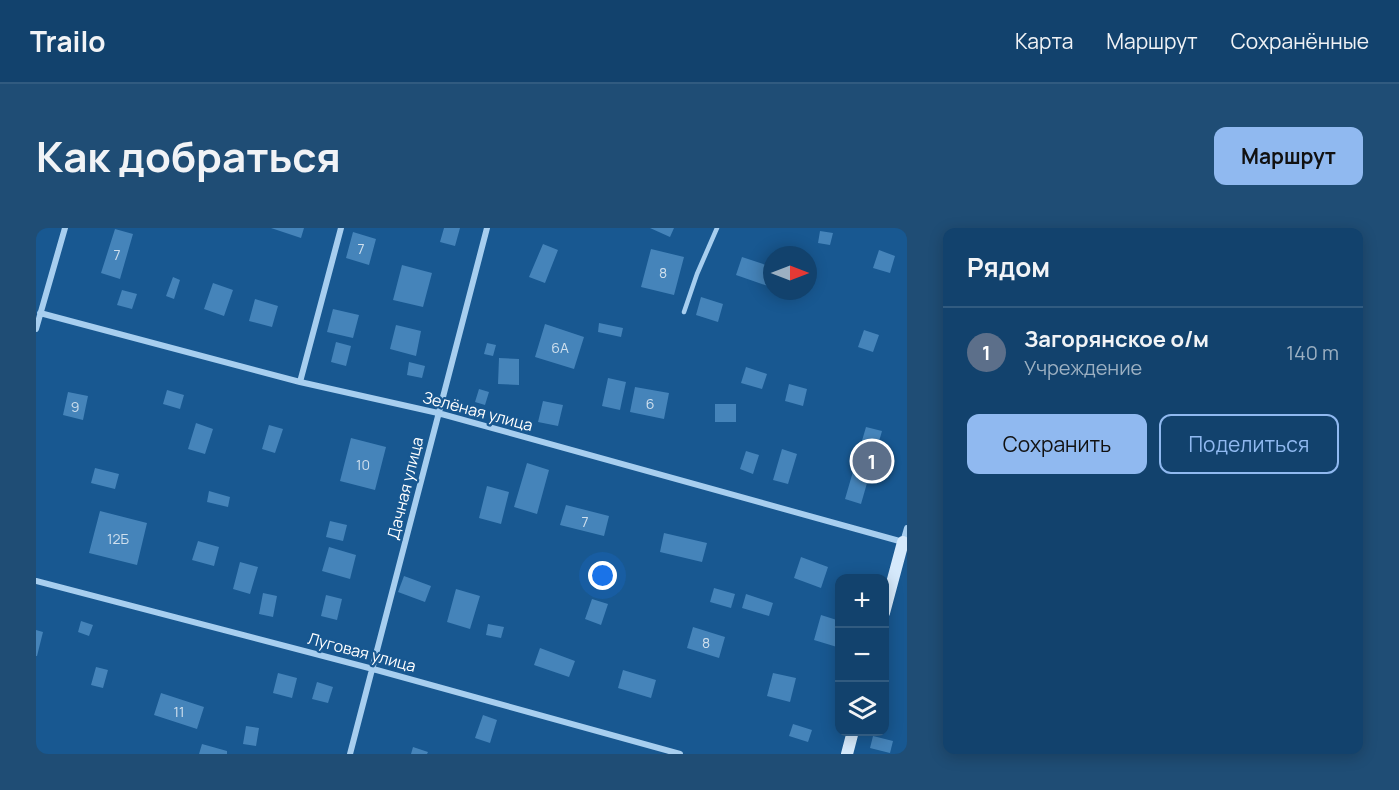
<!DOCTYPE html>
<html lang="ru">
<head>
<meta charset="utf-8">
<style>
	body { margin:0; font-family:Manrope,sans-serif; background:#1f4d75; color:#f1f3f6 }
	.controls { position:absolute; right:18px; bottom:18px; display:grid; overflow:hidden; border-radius:12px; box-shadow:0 3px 15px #0003 }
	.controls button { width:54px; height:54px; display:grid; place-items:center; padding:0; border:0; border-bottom:2px solid #315b80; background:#12426d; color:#f1f3f6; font:30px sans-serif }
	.compass { position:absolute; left:727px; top:18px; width:54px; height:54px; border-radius:50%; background:#12426d; box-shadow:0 3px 15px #0003; rotate:90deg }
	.you { position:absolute; left:567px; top:348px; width:21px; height:21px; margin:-15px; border:4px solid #fff; border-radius:50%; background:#1a73e8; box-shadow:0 0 0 9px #1a73e833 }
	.badge { display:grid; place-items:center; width:39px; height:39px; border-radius:50%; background:#90b9f0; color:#fff; font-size:20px; font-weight:700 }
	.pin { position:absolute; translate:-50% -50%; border:3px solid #fff; box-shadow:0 2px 6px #0006 }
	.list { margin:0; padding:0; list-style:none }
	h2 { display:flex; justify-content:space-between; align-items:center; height:78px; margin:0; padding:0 24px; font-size:26px }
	h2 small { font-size:20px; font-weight:400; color:#9cb0c2 }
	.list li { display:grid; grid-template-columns:39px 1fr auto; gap:18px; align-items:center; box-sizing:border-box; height:90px; padding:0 24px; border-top:2px solid #315b80 }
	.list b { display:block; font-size:22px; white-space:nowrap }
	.list p { margin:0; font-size:20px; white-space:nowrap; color:#9cb0c2 }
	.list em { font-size:20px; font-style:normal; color:#9cb0c2 }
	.actions { display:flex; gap:12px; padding:18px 24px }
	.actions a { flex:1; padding:14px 0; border:2px solid #90b9f0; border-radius:12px; text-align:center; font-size:21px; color:#90b9f0 }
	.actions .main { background:#90b9f0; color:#111 }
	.icon { flex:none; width:33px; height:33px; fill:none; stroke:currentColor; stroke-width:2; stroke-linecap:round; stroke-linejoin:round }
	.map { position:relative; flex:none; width:871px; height:526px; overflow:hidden; border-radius:12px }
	header { display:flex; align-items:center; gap:36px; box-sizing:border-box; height:84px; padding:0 30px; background:#12426d; border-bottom:2px solid #315b80 }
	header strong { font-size:28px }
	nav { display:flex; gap:33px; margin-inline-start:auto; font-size:21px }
	.intro { display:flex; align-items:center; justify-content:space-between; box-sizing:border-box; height:144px; padding:0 36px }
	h1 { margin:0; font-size:42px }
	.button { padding:15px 27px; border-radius:12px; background:#90b9f0; color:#111; font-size:21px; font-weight:700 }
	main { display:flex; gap:36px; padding:0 36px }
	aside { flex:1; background:#12426d; border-radius:12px; box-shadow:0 3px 15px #0003 }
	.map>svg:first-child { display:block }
</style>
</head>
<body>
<header>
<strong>Trailo</strong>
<nav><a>Карта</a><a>Маршрут</a><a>Сохранённые</a></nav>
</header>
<div class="intro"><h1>Как добраться</h1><a class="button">Маршрут</a></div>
<main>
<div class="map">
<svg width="871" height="526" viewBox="0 0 871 526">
	<rect width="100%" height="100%" fill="#185891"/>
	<path fill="#4584ba" d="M 235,0 L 268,0 L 265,10 Z
		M 408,0 L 424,0 L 419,18 L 404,14 Z
		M 614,0 L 638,0 L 634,9 Z
		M 79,1 L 97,6 L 84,51 L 65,45 Z
		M 784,3 L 797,5 L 794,17 L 782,15 Z
		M 317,4 L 340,11 L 333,37 L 310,30 Z
		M 507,16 L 522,22 L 509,55 L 493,49 Z
		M 615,21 L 648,29 L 638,67 L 605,59 Z
		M 843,22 L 859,28 L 854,45 L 837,40 Z
		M 706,29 L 736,39 L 732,58 L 700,47 Z
		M 366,37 L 396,45 L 387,79 L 357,72 Z
		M 137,49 L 144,52 L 138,71 L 130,68 Z
		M 177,55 L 197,62 L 188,88 L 168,81 Z
		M 86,62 L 101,66 L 96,81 L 81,77 Z
		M 665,69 L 687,76 L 682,94 L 660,87 Z
		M 219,71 L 242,78 L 236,99 L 213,93 Z
		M 297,81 L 323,87 L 317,110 L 291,104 Z
		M 563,95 L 587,100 L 585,109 L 562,104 Z
		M 509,96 L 548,109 L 538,141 L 499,129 Z
		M 360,97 L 385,103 L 380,128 L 354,121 Z
		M 828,102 L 843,107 L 837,124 L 822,119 Z
		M 300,114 L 315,118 L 310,138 L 295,134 Z
		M 451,115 L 460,117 L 457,128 L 448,126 Z
		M 463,130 L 483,131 L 483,157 L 462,156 Z
		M 373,134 L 389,138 L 386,150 L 371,147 Z
		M 710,139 L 731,146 L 726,161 L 705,155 Z
		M 572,150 L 590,154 L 584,182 L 566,178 Z
		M 753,156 L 771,161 L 767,178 L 749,173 Z
		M 599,159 L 633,165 L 628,191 L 594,184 Z
		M 443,161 L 453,164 L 449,177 L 439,174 Z
		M 131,162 L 148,167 L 144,181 L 127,176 Z
		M 32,164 L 52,168 L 47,192 L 27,187 Z
		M 507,173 L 527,177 L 522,198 L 502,194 Z
		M 679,176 L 700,176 L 700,194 L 679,194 Z
		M 160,195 L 177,201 L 169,226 L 152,221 Z
		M 233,197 L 247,201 L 239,225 L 226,221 Z
		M 830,199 L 846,203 L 825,276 L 809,271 Z
		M 315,210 L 350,219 L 339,262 L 304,253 Z
		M 746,221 L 761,226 L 752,256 L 737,252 Z
		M 710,223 L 723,227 L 717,246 L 704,241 Z
		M 491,235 L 513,242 L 501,286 L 478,279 Z
		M 59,240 L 83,246 L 79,261 L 55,255 Z
		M 451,258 L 473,264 L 465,296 L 443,290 Z
		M 173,263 L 194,269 L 192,279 L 171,274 Z
		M 530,277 L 573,288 L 568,308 L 524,297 Z
		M 64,283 L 111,295 L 101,337 L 53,325 Z
		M 294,293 L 311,297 L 307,313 L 290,309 Z
		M 628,305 L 671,315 L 666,334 L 624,324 Z
		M 162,313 L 183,319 L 178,338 L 156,332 Z
		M 293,319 L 320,327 L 314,351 L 286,343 Z
		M 765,329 L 792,339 L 785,360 L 758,350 Z
		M 204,334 L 222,339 L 214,366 L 197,361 Z
		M 368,348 L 395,358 L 389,374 L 362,364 Z
		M 678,360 L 699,366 L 695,380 L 674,374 Z
		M 420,361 L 444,368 L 434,401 L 411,394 Z
		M 227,365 L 241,368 L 237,389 L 223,386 Z
		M 710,366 L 737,375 L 733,388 L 706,380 Z
		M 290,367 L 306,371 L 301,392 L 285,388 Z
		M 556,371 L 572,376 L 565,397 L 549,391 Z
		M 785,387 L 804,393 L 804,410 L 801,419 L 778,412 Z
		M 45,393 L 57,397 L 53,408 L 42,404 Z
		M 452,396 L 468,399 L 465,410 L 450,407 Z
		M 657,399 L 689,409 L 683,430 L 651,420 Z
		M 0,402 L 7,404 L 1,428 L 0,428 Z
		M 504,420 L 539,433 L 533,449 L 498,437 Z
		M 60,439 L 72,442 L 67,460 L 55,457 Z
		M 587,442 L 620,452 L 615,470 L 582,460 Z
		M 242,445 L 261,450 L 256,470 L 237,465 Z
		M 737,445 L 760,450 L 754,474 L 731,468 Z
		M 281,454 L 297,459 L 292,475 L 276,471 Z
		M 125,465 L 168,479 L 161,501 L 118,487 Z
		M 447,487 L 461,492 L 454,515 L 439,510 Z
		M 757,496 L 776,502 L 772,514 L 753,508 Z
		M 210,498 L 223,500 L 220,518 L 207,516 Z
		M 837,508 L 857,513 L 854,525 L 834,520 Z
		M 166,516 L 191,523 L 191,526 L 163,526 Z
		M 377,519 L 392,524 L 391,526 L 375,526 Z"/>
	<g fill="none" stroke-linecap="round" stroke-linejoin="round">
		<path stroke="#a7ceef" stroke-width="4.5" d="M 648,84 L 661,46 L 681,0"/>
		<path stroke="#a7ceef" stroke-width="6" d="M 4,85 L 264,154 L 402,185 L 867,314
			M 0,101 L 29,0
			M 264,154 L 305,0
			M 867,314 L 871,300
			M 0,353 L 337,441 L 644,526
			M 314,526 L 451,0"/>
		<path stroke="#d5e9fb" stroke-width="12" d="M 848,385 L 867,314
			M 811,526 L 817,503"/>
	</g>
	<g text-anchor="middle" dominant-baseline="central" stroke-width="4.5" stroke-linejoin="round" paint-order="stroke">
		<g font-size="14" fill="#d0e0ee">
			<text x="325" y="20">7</text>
			<text x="81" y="26">7</text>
			<text x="627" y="44">8</text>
			<text x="524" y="119">6А</text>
			<text x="614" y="175">6</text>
			<text x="39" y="178">9</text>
			<text x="327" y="236">10</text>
			<text x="549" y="293">7</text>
			<text x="82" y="310">12Б</text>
			<text x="670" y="414">8</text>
			<text x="143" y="483">11</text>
		</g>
		<g font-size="16" fill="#fff" stroke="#185891">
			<text transform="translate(442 183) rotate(15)">Зелёная улица</text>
			<text transform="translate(369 260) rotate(-76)">Дачная улица</text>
			<text transform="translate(326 424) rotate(15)">Луговая улица</text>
		</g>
	</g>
</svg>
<div class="controls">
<button>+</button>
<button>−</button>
<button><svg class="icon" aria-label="layers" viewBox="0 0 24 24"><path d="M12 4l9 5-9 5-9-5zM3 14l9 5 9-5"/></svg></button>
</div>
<svg class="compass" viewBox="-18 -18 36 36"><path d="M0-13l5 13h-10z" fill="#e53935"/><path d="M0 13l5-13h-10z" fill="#9cb0c2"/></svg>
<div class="you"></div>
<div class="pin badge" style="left:836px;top:233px;background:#5c6f8a">1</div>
</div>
<aside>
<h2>Рядом<small></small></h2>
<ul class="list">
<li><span class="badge" style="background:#5c6f8a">1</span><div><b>Загорянское о/м</b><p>Учреждение</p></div><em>140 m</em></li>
</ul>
<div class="actions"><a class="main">Сохранить</a><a>Поделиться</a></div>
</aside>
</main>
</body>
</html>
